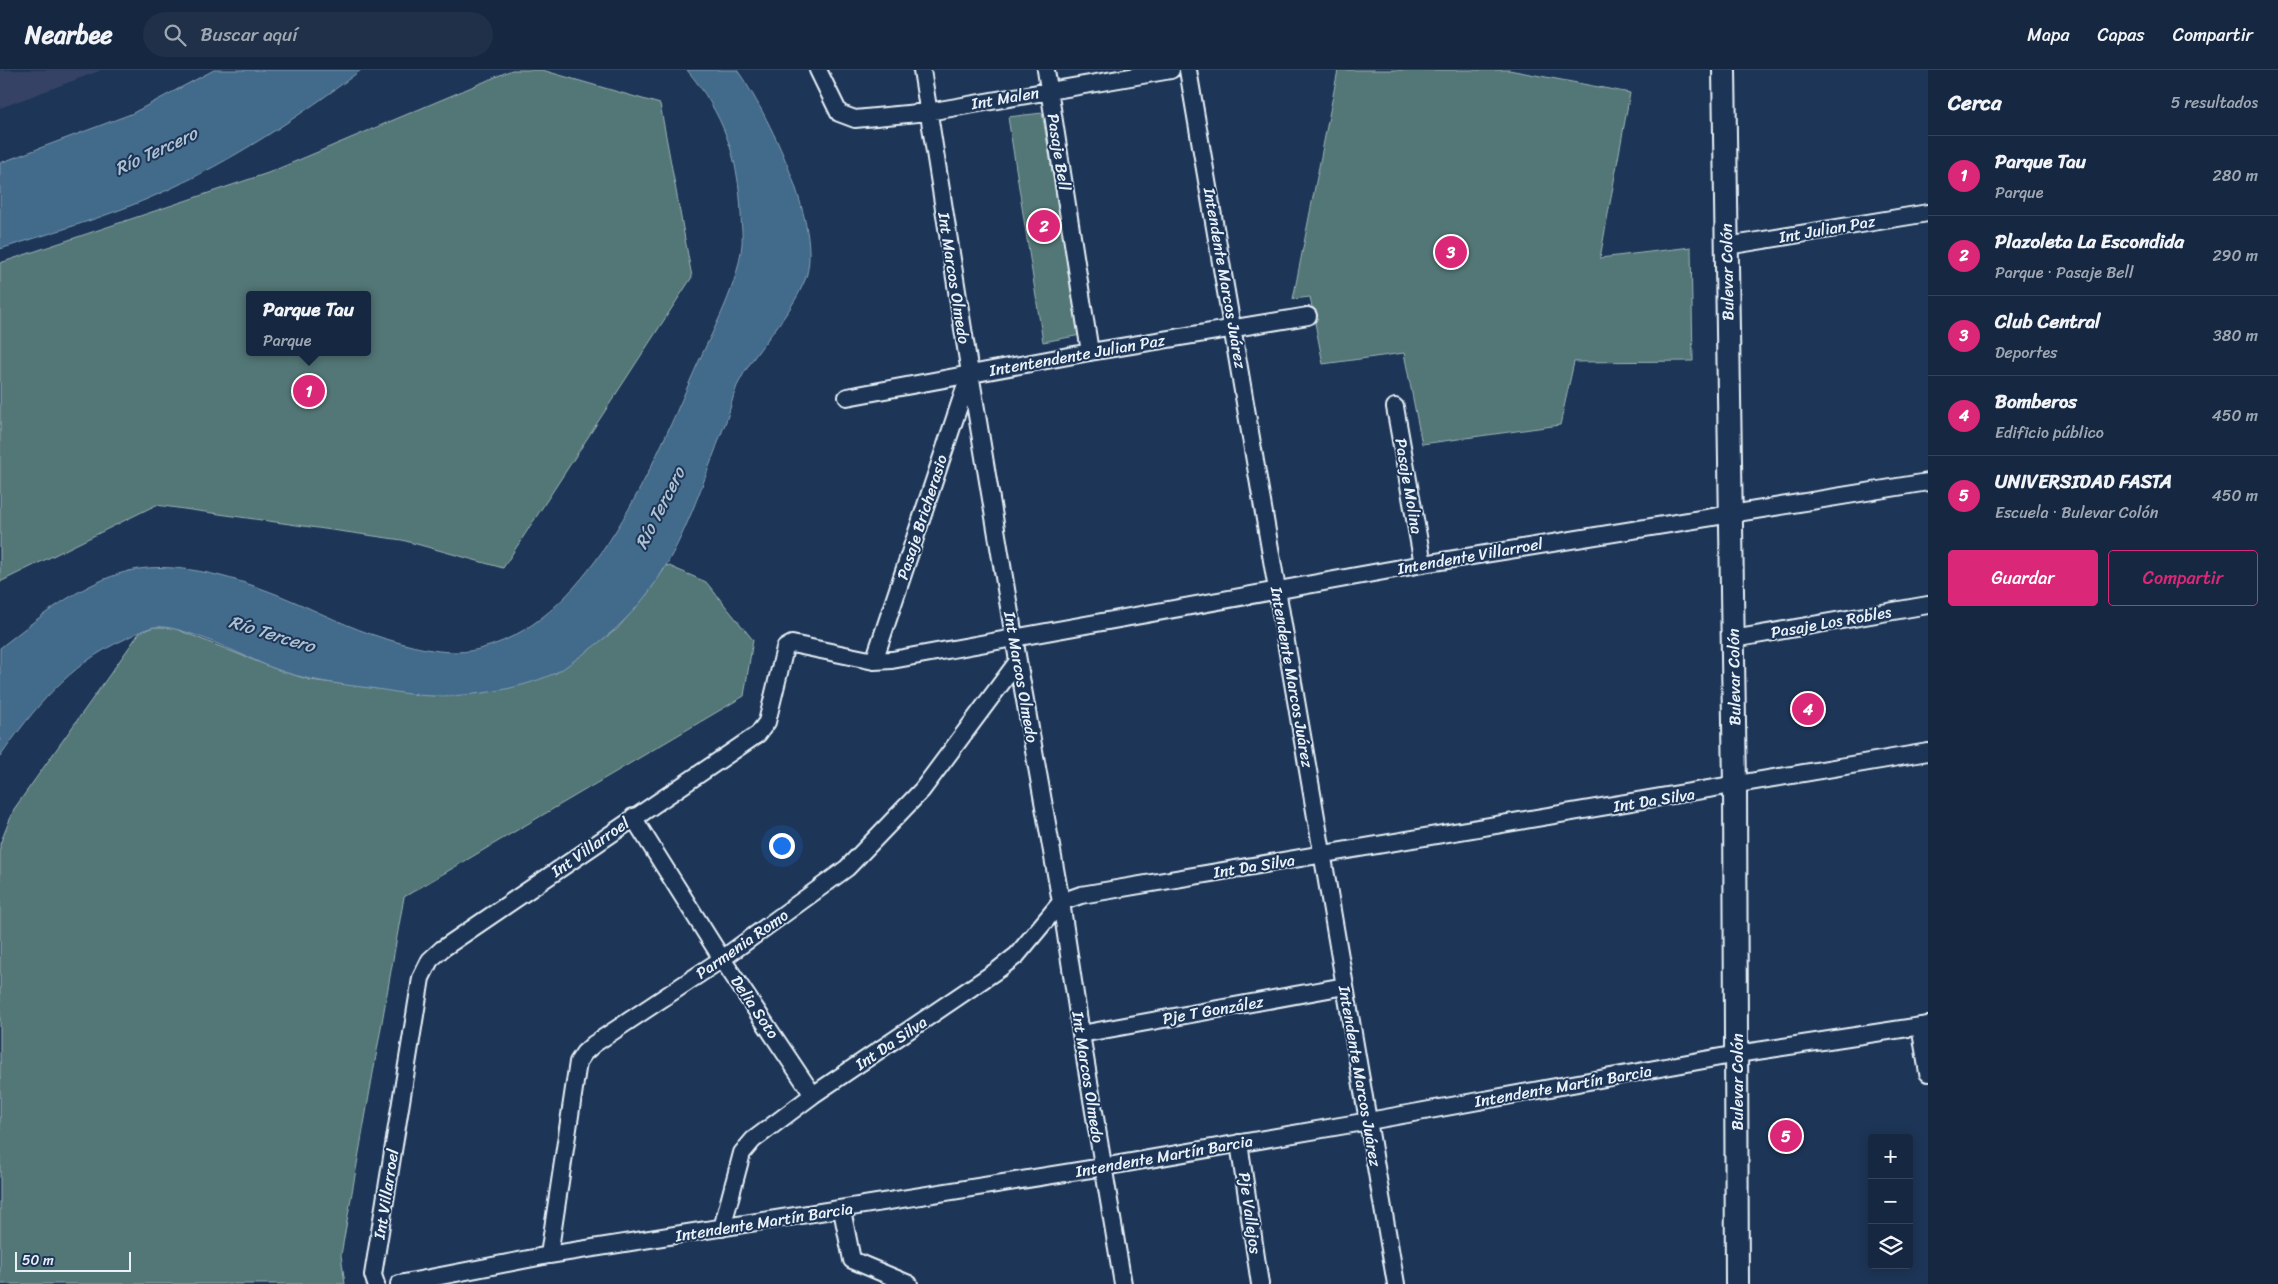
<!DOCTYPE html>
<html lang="es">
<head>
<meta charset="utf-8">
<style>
	body { margin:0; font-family:Sriracha,sans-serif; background:#1f3048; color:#f1f3f6 }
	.controls { position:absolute; right:15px; bottom:15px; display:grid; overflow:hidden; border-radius:5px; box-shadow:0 2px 12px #0003 }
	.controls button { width:45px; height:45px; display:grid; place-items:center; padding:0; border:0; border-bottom:1px solid #35445a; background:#162841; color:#f1f3f6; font:25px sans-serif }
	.scale { position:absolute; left:15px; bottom:12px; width:116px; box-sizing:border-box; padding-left:5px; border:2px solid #e8f1f8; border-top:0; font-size:14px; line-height:18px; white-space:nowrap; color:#e8f1f8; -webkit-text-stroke:4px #1d3557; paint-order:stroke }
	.you { position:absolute; left:781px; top:775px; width:18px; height:18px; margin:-12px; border:4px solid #fff; border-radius:50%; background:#1a73e8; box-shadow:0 0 0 8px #1a73e833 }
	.badge { display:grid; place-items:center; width:32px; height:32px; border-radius:50%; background:#db2777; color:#fff; font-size:16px; font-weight:700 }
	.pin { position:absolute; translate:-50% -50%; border:2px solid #fff; box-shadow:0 1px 5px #0006 }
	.popup { position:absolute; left:246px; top:221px; width:125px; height:65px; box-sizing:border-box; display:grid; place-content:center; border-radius:5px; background:#162841; filter:drop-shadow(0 1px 4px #0005); font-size:16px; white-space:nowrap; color:#9ea6b1 }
	.popup b { font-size:19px; color:#f1f3f6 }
	.popup::after { content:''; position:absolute; left:50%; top:100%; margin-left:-10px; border:10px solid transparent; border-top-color:#162841 }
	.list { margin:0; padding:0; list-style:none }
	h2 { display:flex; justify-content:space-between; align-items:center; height:65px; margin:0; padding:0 20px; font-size:21px }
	h2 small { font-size:16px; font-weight:400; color:#9ea6b1 }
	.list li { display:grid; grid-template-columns:32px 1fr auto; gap:15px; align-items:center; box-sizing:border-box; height:80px; padding:0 20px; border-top:1px solid #35445a }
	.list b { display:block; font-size:19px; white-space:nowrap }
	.list p { margin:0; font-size:16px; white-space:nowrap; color:#9ea6b1 }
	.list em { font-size:16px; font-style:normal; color:#9ea6b1 }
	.actions { display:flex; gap:10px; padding:15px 20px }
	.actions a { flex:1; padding:11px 0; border:1px solid #db2777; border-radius:5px; text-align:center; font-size:18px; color:#db2777 }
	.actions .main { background:#db2777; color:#fff }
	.icon { flex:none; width:28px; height:28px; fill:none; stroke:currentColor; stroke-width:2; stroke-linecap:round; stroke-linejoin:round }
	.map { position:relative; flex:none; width:1928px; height:1214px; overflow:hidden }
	header { display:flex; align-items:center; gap:30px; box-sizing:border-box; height:70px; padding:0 25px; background:#162841; border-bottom:1px solid #35445a }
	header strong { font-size:24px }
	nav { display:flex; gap:28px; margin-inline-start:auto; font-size:18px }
	.search { width:350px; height:45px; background:#1f3048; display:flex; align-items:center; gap:12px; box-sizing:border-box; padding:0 18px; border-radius:28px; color:#9ea6b1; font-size:19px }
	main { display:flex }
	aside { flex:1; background:#162841 }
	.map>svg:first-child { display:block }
</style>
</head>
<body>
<header>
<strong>Nearbee</strong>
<div class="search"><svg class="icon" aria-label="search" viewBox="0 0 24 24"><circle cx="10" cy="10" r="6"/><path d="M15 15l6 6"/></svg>Buscar aquí</div>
<nav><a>Mapa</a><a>Capas</a><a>Compartir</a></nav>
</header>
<main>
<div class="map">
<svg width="1928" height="1214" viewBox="0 0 1928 1214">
	<rect width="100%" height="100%" fill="#1d3557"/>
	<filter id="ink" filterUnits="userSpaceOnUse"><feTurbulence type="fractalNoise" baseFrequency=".02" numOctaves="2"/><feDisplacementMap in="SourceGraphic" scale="10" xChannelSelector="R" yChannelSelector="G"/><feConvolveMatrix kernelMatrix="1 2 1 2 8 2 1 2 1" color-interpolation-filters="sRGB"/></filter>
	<g filter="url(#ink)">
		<path fill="#344365" d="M 0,0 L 102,0 L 0,38 Z"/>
		<path fill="#537676" stroke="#9eb4b7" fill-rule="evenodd" d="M 512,0 L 542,0 L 660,34 L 692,207 L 503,498 L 402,470 L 156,435 L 0,512 L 0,193 L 268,103 ZM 250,225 L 368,225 L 368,282 L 250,282 Z
			M 1338,0 L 1509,0 L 1630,23 L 1600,188 L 1691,177 L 1693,291 L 1574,292 L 1560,355 L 1422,374 L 1404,283 L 1323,294 L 1310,227 L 1293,229 Z
			M 1042,43 L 1081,265 L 1043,272 L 1008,47 Z
			M 667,495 L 706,512 L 753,570 L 744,626 L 404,827 L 341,1185 L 345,1214 L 0,1214 L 0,774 L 14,739 L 140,562 L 154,557 L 171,557 L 278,600 L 310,610 L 435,626 L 556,603 L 617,559 L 648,523 Z"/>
		<path fill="#426a8a" stroke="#84a0b6" d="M 214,0 L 361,0 C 299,47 232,91 161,123 C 110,146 54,162 0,179 L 0,93 L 131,44 Z
			M 687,0 L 737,0 C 767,41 825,159 805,210 C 789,250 755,278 737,316 C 732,328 730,342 725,354 C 703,411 685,473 648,523 C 627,551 604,570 575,590 C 568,595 561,601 553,604 C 517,620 475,626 436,626 C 414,626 392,621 370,618 C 337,614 304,610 273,598 C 245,587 180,553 154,557 C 144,559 133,565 123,570 C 70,594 33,639 0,687 L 0,578 C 38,548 81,513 129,501 C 177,489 243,510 288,529 C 319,542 350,558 383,568 C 414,577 451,588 483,578 C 595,547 655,389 698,293 C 715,256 738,215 742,174 C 743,164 741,154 741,144 C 739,88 723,43 687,0 Z"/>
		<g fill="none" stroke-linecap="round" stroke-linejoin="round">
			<g stroke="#e8f1f8" stroke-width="20">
				<path id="minor" d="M 818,0 L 839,43 L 855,49 L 928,42 L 1171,0
					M 922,0 L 970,303 L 1018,591 L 1061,832 L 1081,964 L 1123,1214
					M 1046,0 L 1090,282
					M 1188,0 L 1396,1214
					M 1727,176 L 1928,143
					M 847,327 L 1090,282 L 1308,246
					M 1395,337 L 1423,494
					M 1733,569 L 1928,535
					M 874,591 L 969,306
					M 633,747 L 722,889 L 813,1025
					M 1920,956 L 1928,1003
					M 1081,964 L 1345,916
					M 1239,1073 L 1260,1214
					M 842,1140 L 852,1190 L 909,1214
					M 722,1158 L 742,1083 L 753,1070 L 813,1025 L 999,899 L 1017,885 L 1061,832 L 1081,825 L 1928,682
					M 549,1185 L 578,992 L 584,983 L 594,974 L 722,889 L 847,798 L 922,720 L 1018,591
					M 376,1214 L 373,1205 L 421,908 L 430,890 L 442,879 L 758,664 L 767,652 L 785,578 L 792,574 L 874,591 L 892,590 L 1423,494 L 1928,412
					M 399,1214 L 549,1185 L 1103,1097 L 1369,1051 L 1737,984 L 1928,955"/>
			</g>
			<g stroke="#e8f1f8" stroke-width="26">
				<path id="secondary" d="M 1724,0 L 1735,716 L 1737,1214"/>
			</g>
			<use href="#minor" stroke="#1d3557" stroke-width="16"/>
			<use href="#secondary" stroke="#1d3557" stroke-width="22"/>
		</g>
	</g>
	<g text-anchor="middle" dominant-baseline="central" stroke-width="4" stroke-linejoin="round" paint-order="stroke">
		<g font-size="16" fill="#e8f1f8" stroke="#1d3557">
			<text transform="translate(1005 28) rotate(-10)">Int Malen</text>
			<text transform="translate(1059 82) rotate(81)">Pasaje Bell</text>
			<text transform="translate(1827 159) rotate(-10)">Int Julian Paz</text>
			<text transform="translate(1727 202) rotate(-91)">Bulevar Colón</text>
			<text transform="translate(954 208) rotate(81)">Int Marcos Olmedo</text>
			<text transform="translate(1225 208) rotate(80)">Intendente Marcos Juárez</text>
			<text transform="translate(1077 285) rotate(-10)">Intentendente Julian Paz</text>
			<text transform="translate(1409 416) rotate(80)">Pasaje Molina</text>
			<text transform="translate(922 447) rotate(-72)">Pasaje Bricherasio</text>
			<text transform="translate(1470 486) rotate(-10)">Intendente Villarroel</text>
			<text transform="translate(1831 552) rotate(-10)">Pasaje Los Robles</text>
			<text transform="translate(1021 607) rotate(80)">Int Marcos Olmedo</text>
			<text transform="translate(1292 607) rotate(80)">Intendente Marcos Juárez</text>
			<text transform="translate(1734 607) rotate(-91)">Bulevar Colón</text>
			<text transform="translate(1654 730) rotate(-9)">Int Da Silva</text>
			<text transform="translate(590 777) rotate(-35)">Int Villarroel</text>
			<text transform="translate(1254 796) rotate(-9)">Int Da Silva</text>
			<text transform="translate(742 874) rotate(-35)">Parmenia Romo</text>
			<text transform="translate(755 937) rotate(56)">Delia Soto</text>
			<text transform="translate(1213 940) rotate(-10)">Pje T González</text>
			<text transform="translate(891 973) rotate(-34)">Int Da Silva</text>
			<text transform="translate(1360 1006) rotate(80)">Intendente Marcos Juárez</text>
			<text transform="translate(1088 1007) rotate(81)">Int Marcos Olmedo</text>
			<text transform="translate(1737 1012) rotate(-90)">Bulevar Colón</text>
			<text transform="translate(1563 1016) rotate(-10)">Intendente Martín Barcia</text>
			<text transform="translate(1164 1086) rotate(-10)">Intendente Martín Barcia</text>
			<text transform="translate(386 1124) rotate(-81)">Int Villarroel</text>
			<text transform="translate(1250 1143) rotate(82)">Pje Vallejos</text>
			<text transform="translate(764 1152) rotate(-9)">Intendente Martín Barcia</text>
		</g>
		<g font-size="18" font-style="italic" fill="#aec2d2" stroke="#1d3557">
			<text transform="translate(156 81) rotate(-25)">Río Tercero</text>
			<text transform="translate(660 438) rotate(-63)">Río Tercero</text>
			<text transform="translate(272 564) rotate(17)">Río Tercero</text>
		</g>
	</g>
</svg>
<div class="controls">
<button>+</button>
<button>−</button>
<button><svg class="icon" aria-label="layers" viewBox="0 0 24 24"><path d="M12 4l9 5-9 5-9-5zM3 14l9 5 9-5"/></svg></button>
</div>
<div class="scale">50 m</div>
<div class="you"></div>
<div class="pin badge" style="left:309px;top:321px">1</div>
<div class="popup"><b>Parque Tau</b>Parque</div>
<div class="pin badge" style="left:1044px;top:156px">2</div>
<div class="pin badge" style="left:1451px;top:182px">3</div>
<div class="pin badge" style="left:1808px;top:639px">4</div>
<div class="pin badge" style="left:1786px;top:1066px">5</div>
</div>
<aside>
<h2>Cerca<small>5 resultados</small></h2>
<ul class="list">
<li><span class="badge">1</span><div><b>Parque Tau</b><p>Parque</p></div><em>280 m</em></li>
<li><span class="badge">2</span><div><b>Plazoleta La Escondida</b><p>Parque · Pasaje Bell</p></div><em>290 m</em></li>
<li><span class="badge">3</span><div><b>Club Central</b><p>Deportes</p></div><em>380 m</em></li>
<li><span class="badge">4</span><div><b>Bomberos</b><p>Edificio público</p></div><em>450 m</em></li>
<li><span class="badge">5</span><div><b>UNIVERSIDAD FASTA</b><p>Escuela · Bulevar Colón</p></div><em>450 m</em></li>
</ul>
<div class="actions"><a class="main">Guardar</a><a>Compartir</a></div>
</aside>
</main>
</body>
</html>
